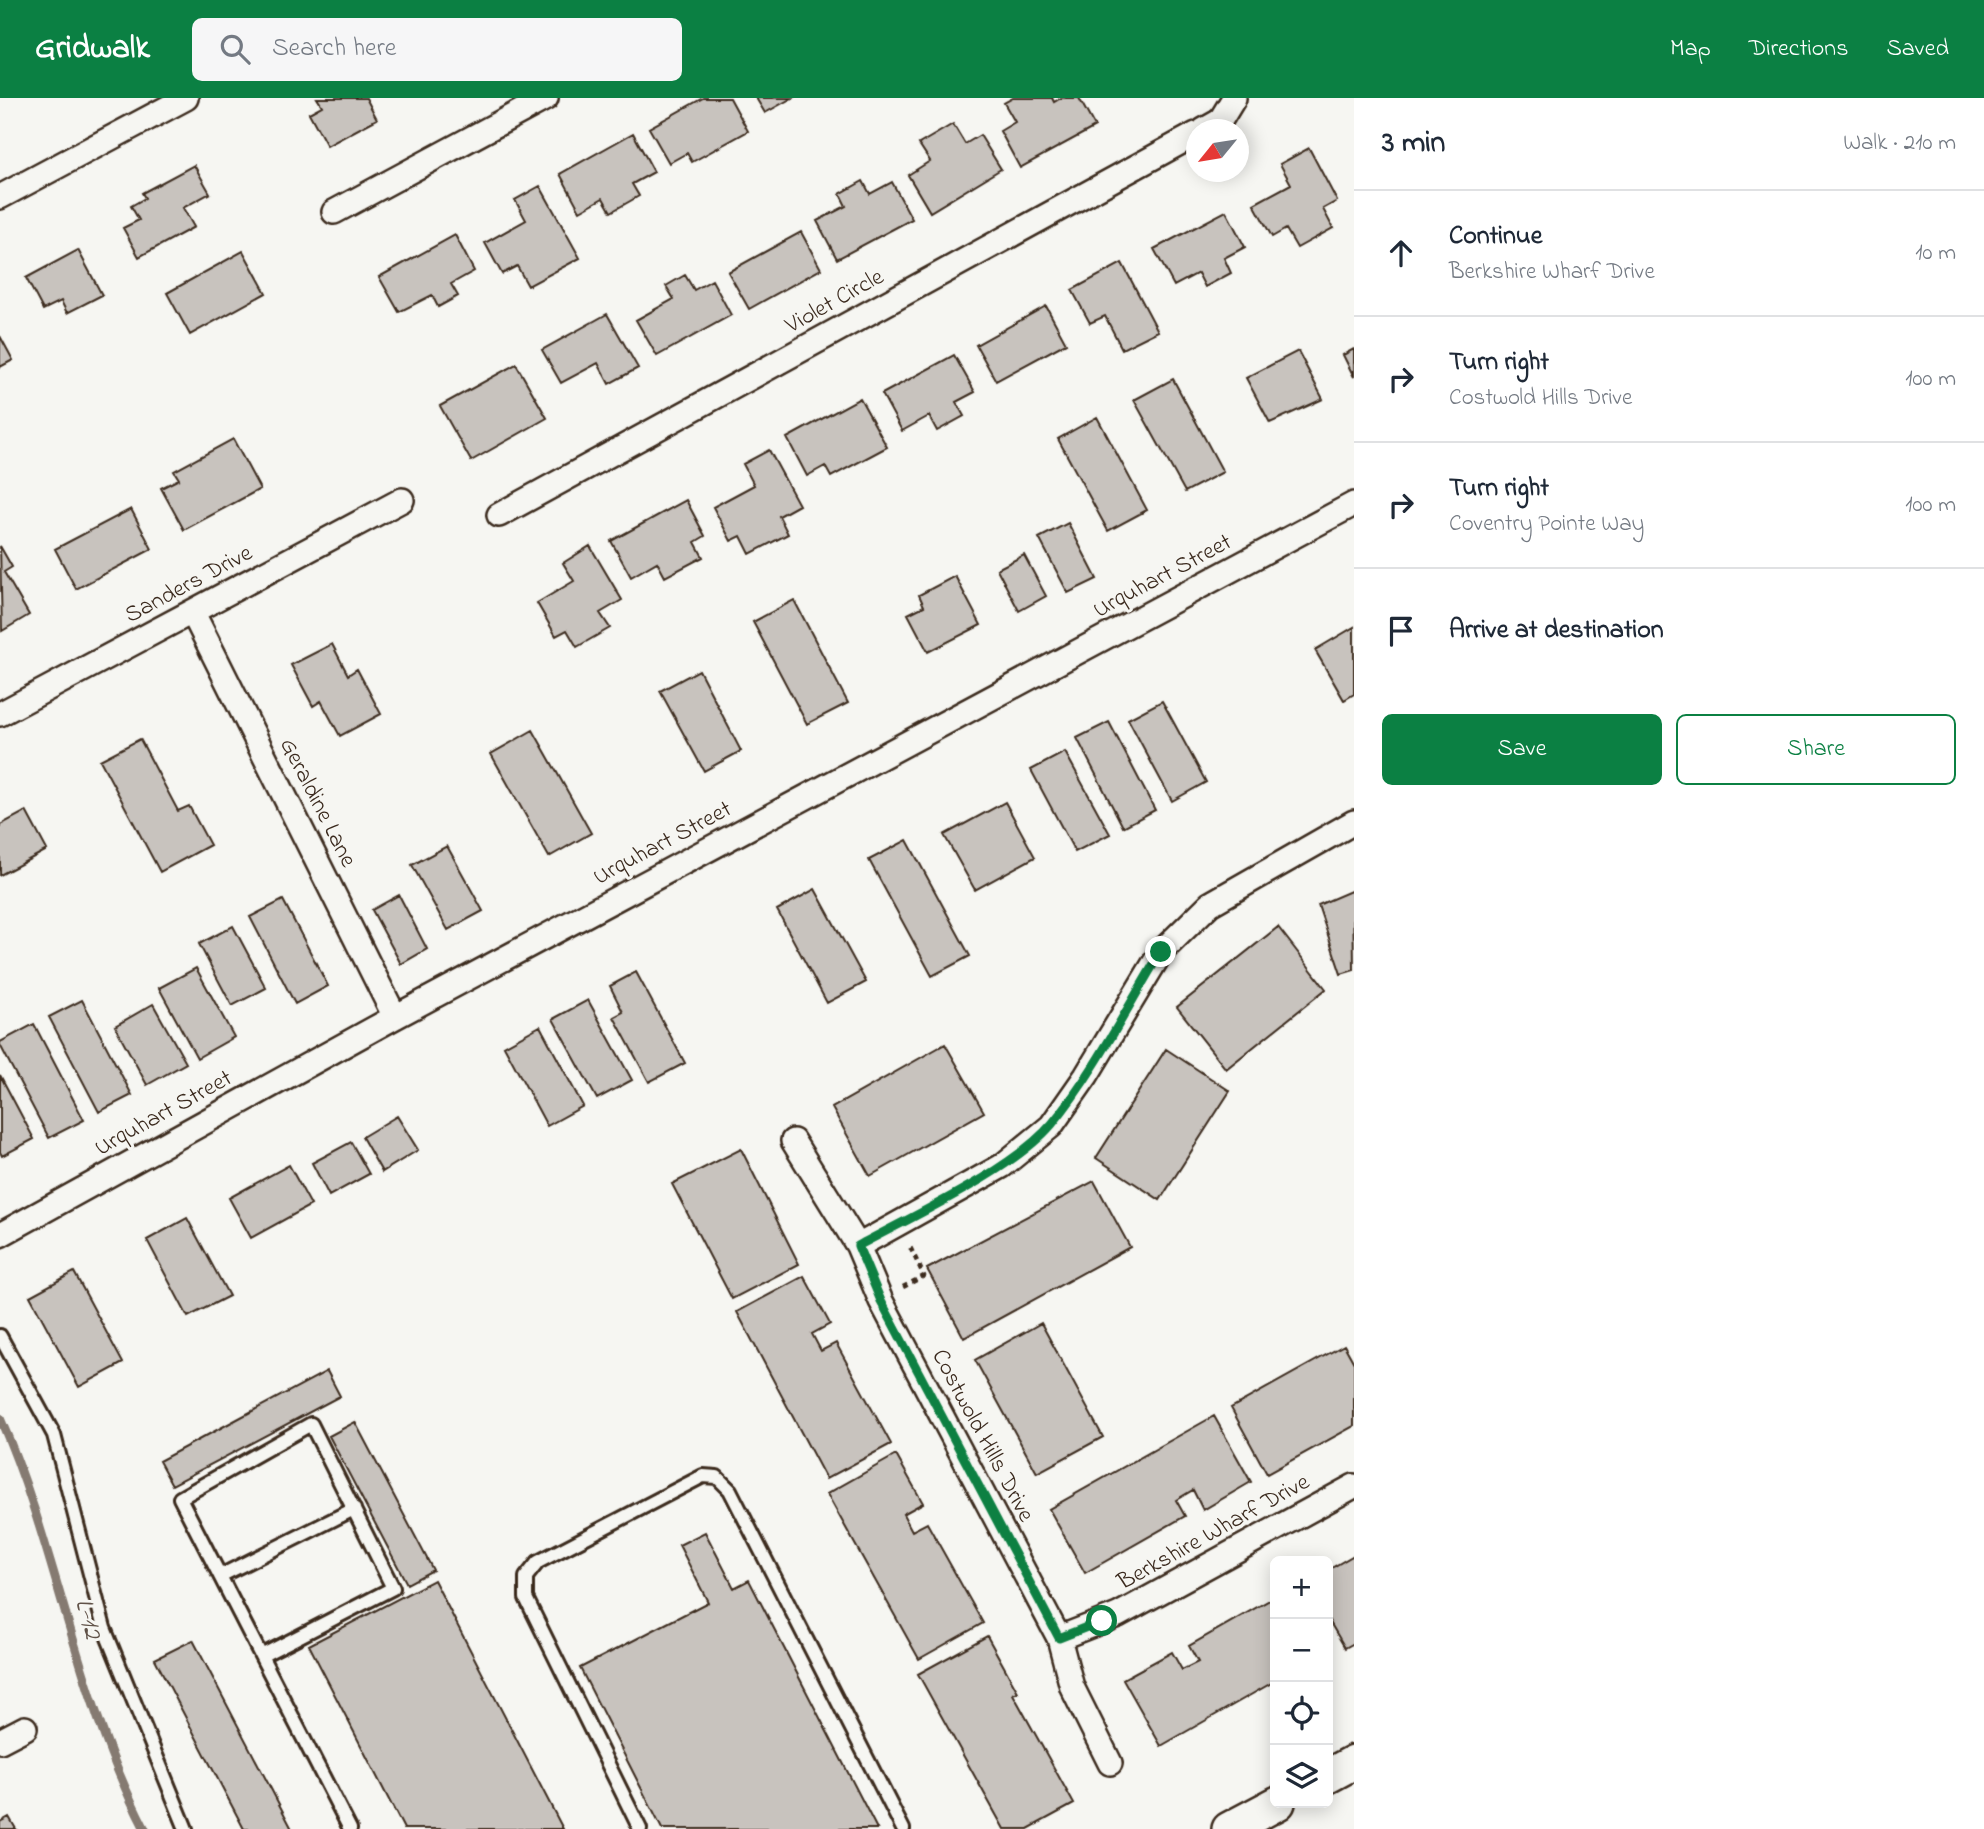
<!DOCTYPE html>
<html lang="en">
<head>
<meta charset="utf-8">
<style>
	body { margin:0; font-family:"Indie Flower",sans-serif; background:#f6f6f7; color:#1f2937 }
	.controls { position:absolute; right:21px; bottom:21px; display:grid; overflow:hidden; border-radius:10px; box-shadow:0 4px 18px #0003 }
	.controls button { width:63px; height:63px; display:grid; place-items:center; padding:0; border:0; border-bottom:2px solid #e0e1e3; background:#fff; color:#1f2937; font:35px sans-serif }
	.compass { position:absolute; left:1186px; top:21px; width:63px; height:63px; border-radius:50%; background:#fff; box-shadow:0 4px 18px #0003; rotate:240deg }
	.stop { position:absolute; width:21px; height:21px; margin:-16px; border:5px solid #0b8043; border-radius:50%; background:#fff }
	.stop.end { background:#0b8043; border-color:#fff; box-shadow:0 2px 7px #0008 }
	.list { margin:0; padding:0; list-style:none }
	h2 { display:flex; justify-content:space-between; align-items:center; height:91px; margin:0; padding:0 28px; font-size:30px }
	h2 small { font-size:23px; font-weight:400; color:#747a83 }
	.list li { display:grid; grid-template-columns:46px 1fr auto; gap:21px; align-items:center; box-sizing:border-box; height:126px; padding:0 28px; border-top:2px solid #e0e1e3 }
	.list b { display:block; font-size:26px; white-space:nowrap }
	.list p { margin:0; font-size:23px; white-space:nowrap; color:#747a83 }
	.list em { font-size:23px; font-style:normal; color:#747a83 }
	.actions { display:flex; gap:14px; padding:21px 28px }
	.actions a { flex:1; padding:16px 0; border:2px solid #0b8043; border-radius:10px; text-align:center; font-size:24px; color:#0b8043 }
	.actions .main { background:#0b8043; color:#fff }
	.icon { flex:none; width:38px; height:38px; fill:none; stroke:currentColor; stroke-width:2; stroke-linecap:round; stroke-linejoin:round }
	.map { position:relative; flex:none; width:1354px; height:1731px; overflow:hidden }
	header { display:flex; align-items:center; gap:42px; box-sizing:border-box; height:98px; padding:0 35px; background:#0b8043; color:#fff }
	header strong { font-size:33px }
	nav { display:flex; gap:38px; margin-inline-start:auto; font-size:24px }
	.search { width:490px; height:63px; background:#f6f6f7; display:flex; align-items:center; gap:18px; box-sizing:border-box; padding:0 24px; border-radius:10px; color:#747a83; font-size:26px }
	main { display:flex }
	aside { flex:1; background:#fff }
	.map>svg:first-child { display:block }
</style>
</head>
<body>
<header>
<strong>Gridwalk</strong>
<div class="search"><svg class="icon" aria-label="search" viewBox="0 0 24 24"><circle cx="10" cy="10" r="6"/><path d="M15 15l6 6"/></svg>Search here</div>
<nav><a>Map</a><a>Directions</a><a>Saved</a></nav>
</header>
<main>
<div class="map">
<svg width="1354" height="1731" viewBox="0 0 1354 1731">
	<rect width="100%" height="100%" fill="#f6f6f2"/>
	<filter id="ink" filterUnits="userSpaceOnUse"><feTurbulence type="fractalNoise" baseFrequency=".0143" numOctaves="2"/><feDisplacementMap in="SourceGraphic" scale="14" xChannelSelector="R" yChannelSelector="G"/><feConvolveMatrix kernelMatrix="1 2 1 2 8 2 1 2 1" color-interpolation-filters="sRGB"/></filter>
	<g filter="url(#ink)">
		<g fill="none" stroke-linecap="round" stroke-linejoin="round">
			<path stroke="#857a71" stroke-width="9" d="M 0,1320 C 58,1453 77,1601 145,1731"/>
		</g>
		<path fill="#c8c3be" stroke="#3b2a1e" stroke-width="2" d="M 317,0 L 366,0 L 377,21 L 327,48 L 309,15 L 322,8 Z
			M 703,0 L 730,0 L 748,33 L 692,64 L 687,55 L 669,65 L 649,30 Z
			M 756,0 L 792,0 L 765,15 Z
			M 1013,0 L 1052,0 L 1054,4 L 1061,0 L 1079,0 L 1095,29 L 1020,70 L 1000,33 L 1015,24 L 1004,5 Z
			M 953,26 L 965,46 L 980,37 L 1001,71 L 930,114 L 908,77 L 930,63 L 919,46 Z
			M 633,35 L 654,74 L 632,86 L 639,98 L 611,114 L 603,100 L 580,113 L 560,76 Z
			M 1309,50 L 1337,103 L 1323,111 L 1333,130 L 1297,150 L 1286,131 L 1272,139 L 1254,106 L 1291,86 L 1280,66 Z
			M 194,67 L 210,95 L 183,110 L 194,129 L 139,159 L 123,130 L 139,122 L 131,108 L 145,100 L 142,95 Z
			M 863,83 L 870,96 L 892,84 L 912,121 L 837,161 L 817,123 L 846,108 L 840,96 Z
			M 540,88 L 580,160 L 528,188 L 517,168 L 502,176 L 485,145 L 526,122 L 515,102 Z
			M 1226,113 L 1245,149 L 1224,160 L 1231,175 L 1205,189 L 1198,175 L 1174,188 L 1154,151 Z
			M 801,134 L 821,171 L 749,211 L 728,174 Z
			M 455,137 L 474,173 L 451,186 L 458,198 L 438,209 L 432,197 L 399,214 L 379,179 Z
			M 78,152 L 102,197 L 67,215 L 61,203 L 43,212 L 26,180 Z
			M 243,153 L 266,195 L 190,237 L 167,195 Z
			M 1122,165 L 1158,233 L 1122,251 L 1105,218 L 1090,225 L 1072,192 Z
			M 685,177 L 694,192 L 712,182 L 731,217 L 657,258 L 636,222 L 674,201 L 666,188 Z
			M 1046,208 L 1066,245 L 996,283 L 976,247 Z
			M 607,216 L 638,270 L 609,286 L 598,265 L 561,285 L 542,252 Z
			M 0,238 L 13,262 L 0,269 Z
			M 1354,251 L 1354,279 L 1343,257 Z
			M 1298,253 L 1323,301 L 1270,325 L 1246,280 Z
			M 954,257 L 975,294 L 956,304 L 964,318 L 937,333 L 929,318 L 902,333 L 882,296 Z
			M 516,266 L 547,320 L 471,363 L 440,308 Z
			M 1173,281 L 1223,374 L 1185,394 L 1134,302 Z
			M 860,300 L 887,349 L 831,379 L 825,368 L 807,378 L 787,340 Z
			M 1097,319 L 1147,412 L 1108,433 L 1058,341 Z
			M 233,341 L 260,391 L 184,432 L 161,390 L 179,381 L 174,373 Z
			M 769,352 L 799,407 L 779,418 L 788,436 L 750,456 L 741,438 L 731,443 L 713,409 L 754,387 L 743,366 Z
			M 686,402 L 705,438 L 695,444 L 703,459 L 665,479 L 657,464 L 631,479 L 611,443 Z
			M 131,411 L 152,451 L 76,491 L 55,451 Z
			M 1068,425 L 1097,481 L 1068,495 L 1039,440 Z
			M 0,448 L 12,469 L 4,474 L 29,517 L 2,533 Z
			M 590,448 L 622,502 L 600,515 L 610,530 L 577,549 L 567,532 L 556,538 L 537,505 L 574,483 L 563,465 Z
			M 1024,457 L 1046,498 L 1019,513 L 997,471 Z
			M 955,478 L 981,527 L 928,554 L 908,516 L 924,508 L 919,497 Z
			M 794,502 L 848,605 L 807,626 L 753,524 Z
			M 1354,529 L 1354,596 L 1344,602 L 1315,552 Z
			M 332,546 L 348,577 L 357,571 L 381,616 L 340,638 L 321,603 L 313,608 L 291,567 Z
			M 699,572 L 741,653 L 704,673 L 660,593 Z
			M 1162,603 L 1206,684 L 1172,703 L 1128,621 Z
			M 1109,624 L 1155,712 L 1123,729 L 1077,640 Z
			M 533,632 L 591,735 L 549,759 L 491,656 Z
			M 140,641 L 178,713 L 189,708 L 210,747 L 160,774 L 100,662 Z
			M 1065,654 L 1110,736 L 1075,754 L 1031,672 Z
			M 1005,704 L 1035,759 L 975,792 L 944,737 Z
			M 26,713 L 47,752 L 0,777 L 0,727 Z
			M 907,742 L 970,858 L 932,878 L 869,762 Z
			M 447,748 L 483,813 L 448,832 L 412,767 Z
			M 815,791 L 866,884 L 827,905 L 777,812 Z
			M 1353,792 L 1354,872 L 1341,876 L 1318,807 Z
			M 399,797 L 427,851 L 401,866 L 372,812 Z
			M 283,802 L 328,888 L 295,906 L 250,819 Z
			M 233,828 L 266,890 L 232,908 L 199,846 Z
			M 1278,829 L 1326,891 L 1226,971 L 1177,909 Z
			M 196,870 L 234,939 L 197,960 L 159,890 Z
			M 636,874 L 685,965 L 649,984 L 614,919 L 623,914 L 610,888 Z
			M 82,902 L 132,997 L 99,1014 L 49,919 Z
			M 588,902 L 632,982 L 597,1001 L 553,921 Z
			M 153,906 L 186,965 L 147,987 L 115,928 Z
			M 34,926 L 84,1022 L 49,1040 L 0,947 L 0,944 Z
			M 540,928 L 583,1008 L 547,1028 L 504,948 Z
			M 945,946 L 984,1014 L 870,1078 L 832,1010 Z
			M 1166,951 L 1230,993 L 1160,1102 L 1096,1060 Z
			M 0,977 L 34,1041 L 2,1058 L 0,1054 Z
			M 397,1018 L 418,1052 L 382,1074 L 362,1039 Z
			M 351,1044 L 369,1076 L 329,1098 L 312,1065 Z
			M 741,1051 L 799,1166 L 732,1201 L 672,1086 Z
			M 289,1067 L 311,1107 L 251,1140 L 229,1100 Z
			M 1094,1083 L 1130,1149 L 964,1240 L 927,1171 Z
			M 187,1120 L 229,1198 L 188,1219 L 147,1142 Z
			M 74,1174 L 123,1265 L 79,1289 L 30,1198 Z
			M 804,1178 L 830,1226 L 812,1236 L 821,1253 L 836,1245 L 891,1346 L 826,1381 L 737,1214 Z
			M 1041,1225 L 1103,1339 L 1037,1375 L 975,1262 Z
			M 1344,1247 L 1354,1265 L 1354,1328 L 1267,1376 L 1231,1310 Z
			M 327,1273 L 340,1298 L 172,1387 L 159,1363 Z
			M 1214,1318 L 1251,1384 L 1203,1412 L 1193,1392 L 1176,1402 L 1185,1418 L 1085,1475 L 1049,1411 Z
			M 355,1324 L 433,1472 L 407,1486 L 329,1338 Z
			M 896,1357 L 923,1405 L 903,1416 L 912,1433 L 927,1425 L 983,1525 L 919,1561 L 827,1396 Z
			M 705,1434 L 734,1490 L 749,1482 L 877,1731 L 662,1731 L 580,1570 L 708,1504 L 679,1447 Z
			M 1354,1457 L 1354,1545 L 1345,1550 L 1328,1521 L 1328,1472 Z
			M 434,1482 L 563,1731 L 404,1731 L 309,1547 Z
			M 1275,1499 L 1275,1583 L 1161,1648 L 1123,1581 L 1172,1554 L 1182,1572 L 1198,1564 L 1189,1548 Z
			M 987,1538 L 1018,1594 L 1013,1596 L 1074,1706 L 1028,1731 L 1004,1731 L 918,1576 Z
			M 193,1542 L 292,1731 L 244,1731 L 155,1561 Z
			M 9,1719 L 16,1731 L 0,1731 L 0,1724 Z"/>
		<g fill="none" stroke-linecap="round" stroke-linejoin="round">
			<g stroke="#3b2a1e" stroke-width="18">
				<path id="service" d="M 0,1238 L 54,1337 L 104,1530 L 186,1731
					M 220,1478 L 354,1411
					M 261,1558 L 393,1490 L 311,1326 L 180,1400 L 350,1731
					M 640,1731 L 526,1500 L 526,1479 L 538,1464 L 703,1378 L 717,1379 L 730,1392 L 903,1731"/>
			</g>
			<g stroke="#3b2a1e" stroke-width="28">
				<path id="minor" d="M 1204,32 L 1220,23 L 1234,0
					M 0,99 L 186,0
					M 334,114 L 546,0
					M 499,417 L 1196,36
					M 193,515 L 395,919
					M 0,616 L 402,402
					M 793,1043 L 858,1148 L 881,1203 L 1059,1540 L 1072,1589 L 1110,1665
					M 0,1137 L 395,919 L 1354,406
					M 858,1148 L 1002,1068 L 1051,1028 L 1086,978 L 1161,854 L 1210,806 L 1354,724
					M 1059,1540 L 1118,1517 L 1354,1388
					M 0,1643 L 25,1630"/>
			</g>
			<g stroke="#3b2a1e" stroke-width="38">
				<path id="secondary" d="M 1328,1678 L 1354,1664
					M 1229,1731 L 1278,1705"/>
			</g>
			<path stroke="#3b2a1e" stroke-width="4.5" stroke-dasharray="5 5" stroke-linecap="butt" d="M 903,1189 L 924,1178 L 909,1147"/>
			<use href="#service" stroke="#f6f6f2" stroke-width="12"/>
			<use href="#minor" stroke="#f6f6f2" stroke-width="23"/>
			<use href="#secondary" stroke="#f6f6f2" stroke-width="33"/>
		</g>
	</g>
	<g fill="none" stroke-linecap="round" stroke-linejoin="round" filter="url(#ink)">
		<path stroke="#0b8043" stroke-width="9" d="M 1102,1523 L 1059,1540 L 881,1203 L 858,1148 C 913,1118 1013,1072 1052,1026 C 1095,974 1126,911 1161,854"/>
	</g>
	<g text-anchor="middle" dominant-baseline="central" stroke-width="6" stroke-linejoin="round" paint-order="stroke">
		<g font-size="24" fill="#3b2a1e" stroke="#f6f6f2">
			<text transform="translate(835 204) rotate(-29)">Violet Circle</text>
			<text transform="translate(1163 479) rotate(-28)">Urquhart Street</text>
			<text transform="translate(189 487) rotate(-28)">Sanders Drive</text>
			<text transform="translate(317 705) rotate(63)">Geraldine Lane</text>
			<text transform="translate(663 746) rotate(-28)">Urquhart Street</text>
			<text transform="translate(164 1016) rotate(-29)">Urquhart Street</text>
			<text transform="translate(982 1338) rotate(62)">Costwold Hills Drive</text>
			<text transform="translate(1214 1435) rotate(-29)">Berkshire Wharf Drive</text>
		</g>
		<g font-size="26" font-style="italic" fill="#605248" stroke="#f6f6f2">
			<text transform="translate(87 1521) rotate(74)">L-12</text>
		</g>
	</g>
</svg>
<div class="controls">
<button>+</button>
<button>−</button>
<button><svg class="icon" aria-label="locate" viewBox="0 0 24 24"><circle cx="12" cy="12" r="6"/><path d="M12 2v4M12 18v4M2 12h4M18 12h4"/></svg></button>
<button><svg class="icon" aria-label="layers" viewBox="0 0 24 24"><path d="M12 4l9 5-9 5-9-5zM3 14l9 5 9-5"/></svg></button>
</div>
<svg class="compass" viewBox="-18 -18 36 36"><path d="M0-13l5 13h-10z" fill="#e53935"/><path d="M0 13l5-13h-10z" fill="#747a83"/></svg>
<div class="stop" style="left:1102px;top:1523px"></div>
<div class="stop end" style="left:1161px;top:854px"></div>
</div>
<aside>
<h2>3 min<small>Walk · 210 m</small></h2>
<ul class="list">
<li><svg class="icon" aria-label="ahead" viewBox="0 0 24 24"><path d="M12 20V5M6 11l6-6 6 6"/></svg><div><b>Continue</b><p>Berkshire Wharf Drive</p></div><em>10 m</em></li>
<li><svg class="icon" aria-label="right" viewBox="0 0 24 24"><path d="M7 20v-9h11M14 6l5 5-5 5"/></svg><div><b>Turn right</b><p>Costwold Hills Drive</p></div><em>100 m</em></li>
<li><svg class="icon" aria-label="right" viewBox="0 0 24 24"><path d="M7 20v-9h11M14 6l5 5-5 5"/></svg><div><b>Turn right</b><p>Coventry Pointe Way</p></div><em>100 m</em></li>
<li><svg class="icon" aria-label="arrive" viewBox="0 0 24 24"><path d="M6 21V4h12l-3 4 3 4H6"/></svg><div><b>Arrive at destination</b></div></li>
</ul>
<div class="actions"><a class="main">Save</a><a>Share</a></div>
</aside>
</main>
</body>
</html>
